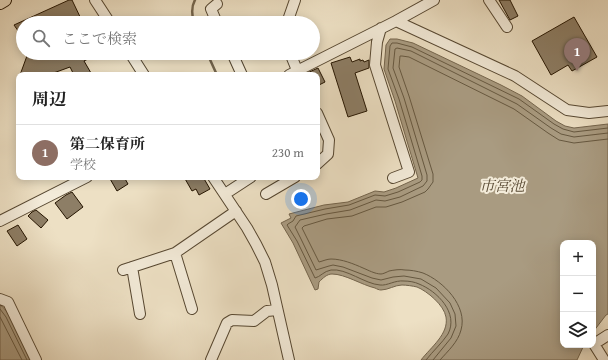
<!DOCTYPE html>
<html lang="ja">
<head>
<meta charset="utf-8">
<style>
	body { margin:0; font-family:"Gentium Book Plus","Noto Serif JP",serif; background:#f6f6f6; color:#222 }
	.controls { position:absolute; right:12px; bottom:12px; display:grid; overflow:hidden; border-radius:8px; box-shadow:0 2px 10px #0003 }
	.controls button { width:36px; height:36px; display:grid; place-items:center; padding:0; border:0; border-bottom:1px solid #e0e0e0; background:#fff; color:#222; font:20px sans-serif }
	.you { position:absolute; left:301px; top:199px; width:14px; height:14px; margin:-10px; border:3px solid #fff; border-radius:50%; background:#1a73e8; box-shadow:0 0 0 6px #1a73e833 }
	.badge { display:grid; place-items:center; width:26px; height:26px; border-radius:50%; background:#0b8043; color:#fff; font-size:13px; font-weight:700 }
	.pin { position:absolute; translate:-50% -33px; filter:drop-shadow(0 1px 2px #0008) }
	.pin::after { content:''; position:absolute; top:21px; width:14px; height:12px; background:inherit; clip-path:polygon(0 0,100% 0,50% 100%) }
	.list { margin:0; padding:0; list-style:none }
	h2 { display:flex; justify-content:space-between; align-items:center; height:52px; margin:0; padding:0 16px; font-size:17px }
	h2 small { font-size:13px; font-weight:400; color:#767676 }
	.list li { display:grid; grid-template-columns:26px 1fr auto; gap:12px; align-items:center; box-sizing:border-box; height:56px; padding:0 16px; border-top:1px solid #e0e0e0 }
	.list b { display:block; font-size:15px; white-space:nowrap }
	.list p { margin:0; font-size:13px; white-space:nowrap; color:#767676 }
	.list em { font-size:13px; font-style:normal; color:#767676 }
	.icon { flex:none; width:22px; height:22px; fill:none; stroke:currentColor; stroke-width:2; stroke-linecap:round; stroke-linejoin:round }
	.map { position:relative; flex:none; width:608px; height:360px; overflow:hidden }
	.search { position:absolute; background:#fff; box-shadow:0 2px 10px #0003; left:16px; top:16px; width:304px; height:44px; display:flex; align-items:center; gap:10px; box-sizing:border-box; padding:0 14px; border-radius:22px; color:#767676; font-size:15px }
	.panel { position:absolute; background:#fff; box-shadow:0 2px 10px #0003; left:16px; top:72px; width:304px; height:108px; border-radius:8px }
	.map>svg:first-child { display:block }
</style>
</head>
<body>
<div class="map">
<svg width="608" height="360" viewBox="0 0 608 360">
	<rect width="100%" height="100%" fill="#ede0c4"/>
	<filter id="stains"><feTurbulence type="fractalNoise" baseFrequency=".005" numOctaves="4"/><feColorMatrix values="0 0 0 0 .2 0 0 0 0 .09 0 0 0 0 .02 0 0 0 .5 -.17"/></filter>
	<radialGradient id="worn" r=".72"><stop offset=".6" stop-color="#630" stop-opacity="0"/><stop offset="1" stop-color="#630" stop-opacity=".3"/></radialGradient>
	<path fill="#a99b81" stroke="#74654d" d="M 390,39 L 397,39 L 413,43 L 501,85 L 522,96 L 556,121 L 565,126 L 574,128 L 608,124 L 608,314 L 606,315 L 593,332 L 593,243 L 563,243 L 563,345 L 584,345 L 577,360 L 421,360 C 431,347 449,334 446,317 C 444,305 427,291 417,287 C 413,286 406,285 402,285 C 395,285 388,290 381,290 C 379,290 377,289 375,288 C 362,285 345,274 332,274 C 327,274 323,278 319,282 L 318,289 L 315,290 L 293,243 L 281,223 L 291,218 L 289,214 L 324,205 L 348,202 L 375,191 L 384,192 L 396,188 L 418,178 L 395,101 L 384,69 L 386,45 Z
		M 0,305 C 11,311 25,347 32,360 L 0,360 Z"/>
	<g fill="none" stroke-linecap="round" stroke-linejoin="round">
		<path stroke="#665840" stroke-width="1" d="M 0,309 L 6,317 L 27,360
			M 0,317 L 22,360
			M 426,360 C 433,351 442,343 448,334 C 459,313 437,291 419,284 C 415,282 409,281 404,281 C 395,280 387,286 380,285 C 365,284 346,268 331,270 C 324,271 320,277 315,278 L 297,241 L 287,225 L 288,224 L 293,221 L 296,216 L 325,209 L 349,205 L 375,195 L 385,196 L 398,192 L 420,182 L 422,180 L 422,176 L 399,99 L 388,69 L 390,46 L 392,43 L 397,43 L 412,47 L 519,99 L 554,124 L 563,129 L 574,132 L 608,128
			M 433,360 L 451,338 L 456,326 L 455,314 L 450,303 L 436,288 L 421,279 L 404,276 L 393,277 L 381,280 L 372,278 L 343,267 L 333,265 L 329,266 L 316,270 L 301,239 L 295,227 L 300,220 L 326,214 L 350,210 L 376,200 L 385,201 L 400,197 L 423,186 L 427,181 L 427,175 L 404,98 L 393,68 L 395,49 L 397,48 L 411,51 L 517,104 L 551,128 L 561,134 L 574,137 L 608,133
			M 440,360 C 448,351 458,342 461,330 C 468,306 443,281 423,273 C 417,271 410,270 405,270 C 400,269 394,270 389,271 C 387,272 383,274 381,274 C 375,274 368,270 363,268 C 354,264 342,259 331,259 C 327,259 323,261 319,262 L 302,228 L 304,226 L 327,219 L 352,216 L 376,207 L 386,207 L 402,202 L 425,192 L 428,189 L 433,182 L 433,174 L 409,96 L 399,67 L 400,56 L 402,56 L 409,57 L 514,109 L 548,133 L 559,140 L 574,143 L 608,139"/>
		<path stroke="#74654d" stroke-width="2.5" d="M 194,23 C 192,16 191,7 195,0
			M 207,53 L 217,75"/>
	</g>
	<path fill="#8d7e66" stroke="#241400" d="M 69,0 L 72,0 L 83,23 L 23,23 L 23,38 L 14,25 Z
		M 499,0 L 510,0 L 518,16 L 510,20 Z
		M 574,17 L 597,57 L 572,71 L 568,65 L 551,75 L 532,41 Z
		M 28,53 L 100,53 L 84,61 L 91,73 L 87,75 L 74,75 L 70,67 L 48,75 L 20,75 Z
		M 350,57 L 352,62 L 360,59 L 360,61 L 363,60 L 364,62 L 369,60 L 369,68 L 355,73 L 367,111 L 348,117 L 331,63 Z
		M 318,68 L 325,82 L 317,86 L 317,75 L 305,75 L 305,74 Z
		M 109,177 L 124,177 L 128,184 L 117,191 Z
		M 184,177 L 203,177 L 210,189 L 199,195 L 196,189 L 192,191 Z
		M 72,192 L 83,207 L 67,219 L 55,203 L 66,195 Z
		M 36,210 L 48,220 L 41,228 L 28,216 L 32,212 Z
		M 18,225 L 27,239 L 17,246 L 7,231 Z"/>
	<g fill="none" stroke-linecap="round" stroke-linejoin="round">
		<g stroke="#564731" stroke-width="12">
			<path id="minor" d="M 95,0 L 110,23
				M 489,0 L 507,27
				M 217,4 L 211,9 L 217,23
				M 396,21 L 515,76 L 567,110 L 589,113 L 608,111
				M 287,23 L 295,0
				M 381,28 L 377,42 L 375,65 L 409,172 L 393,178
				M 130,53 L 144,75
				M 232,53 L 242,75
				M 290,53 L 299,75
				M 289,75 L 396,21 L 434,0
				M 317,113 L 329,140 L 328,154 L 317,164
				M 213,177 L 247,228 L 256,244 L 265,262 L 272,285 L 289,360
				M 225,194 L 251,177
				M 266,194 L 295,177
				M 0,221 L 87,177
				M 175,253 L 192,309
				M 132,267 L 140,314
				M 123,270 L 175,253 L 236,211
				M 0,299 L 8,302 L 36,360
				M 211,360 L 227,323 L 232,320 L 254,321 L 267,311 L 277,310
				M 604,360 L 594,344 L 608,335"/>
		</g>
		<g stroke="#241400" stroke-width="14">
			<path id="major" d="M 0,3 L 5,0"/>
		</g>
		<use href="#minor" stroke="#f3ebd9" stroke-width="10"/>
		<use href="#major" stroke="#ede0c4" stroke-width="12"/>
	</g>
	<g text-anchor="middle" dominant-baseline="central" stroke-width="4" stroke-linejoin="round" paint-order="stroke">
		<g font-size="15" font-style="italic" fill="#594a34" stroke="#f3ebd9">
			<text x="502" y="185">市宮池</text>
		</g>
	</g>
	<rect width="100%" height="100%" filter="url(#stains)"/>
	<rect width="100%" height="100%" fill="url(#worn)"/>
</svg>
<div class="controls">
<button>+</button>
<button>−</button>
<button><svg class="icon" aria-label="layers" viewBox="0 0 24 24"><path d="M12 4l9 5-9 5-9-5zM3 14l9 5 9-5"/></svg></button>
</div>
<div class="you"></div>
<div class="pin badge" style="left:577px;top:71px;background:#8d6e63">1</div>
<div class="search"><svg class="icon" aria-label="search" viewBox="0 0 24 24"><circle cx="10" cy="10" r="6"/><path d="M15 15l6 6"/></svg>ここで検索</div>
<section class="panel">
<h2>周辺<small></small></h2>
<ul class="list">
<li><span class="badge" style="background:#8d6e63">1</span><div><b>第二保育所</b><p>学校</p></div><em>230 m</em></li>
</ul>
</section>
</div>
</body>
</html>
